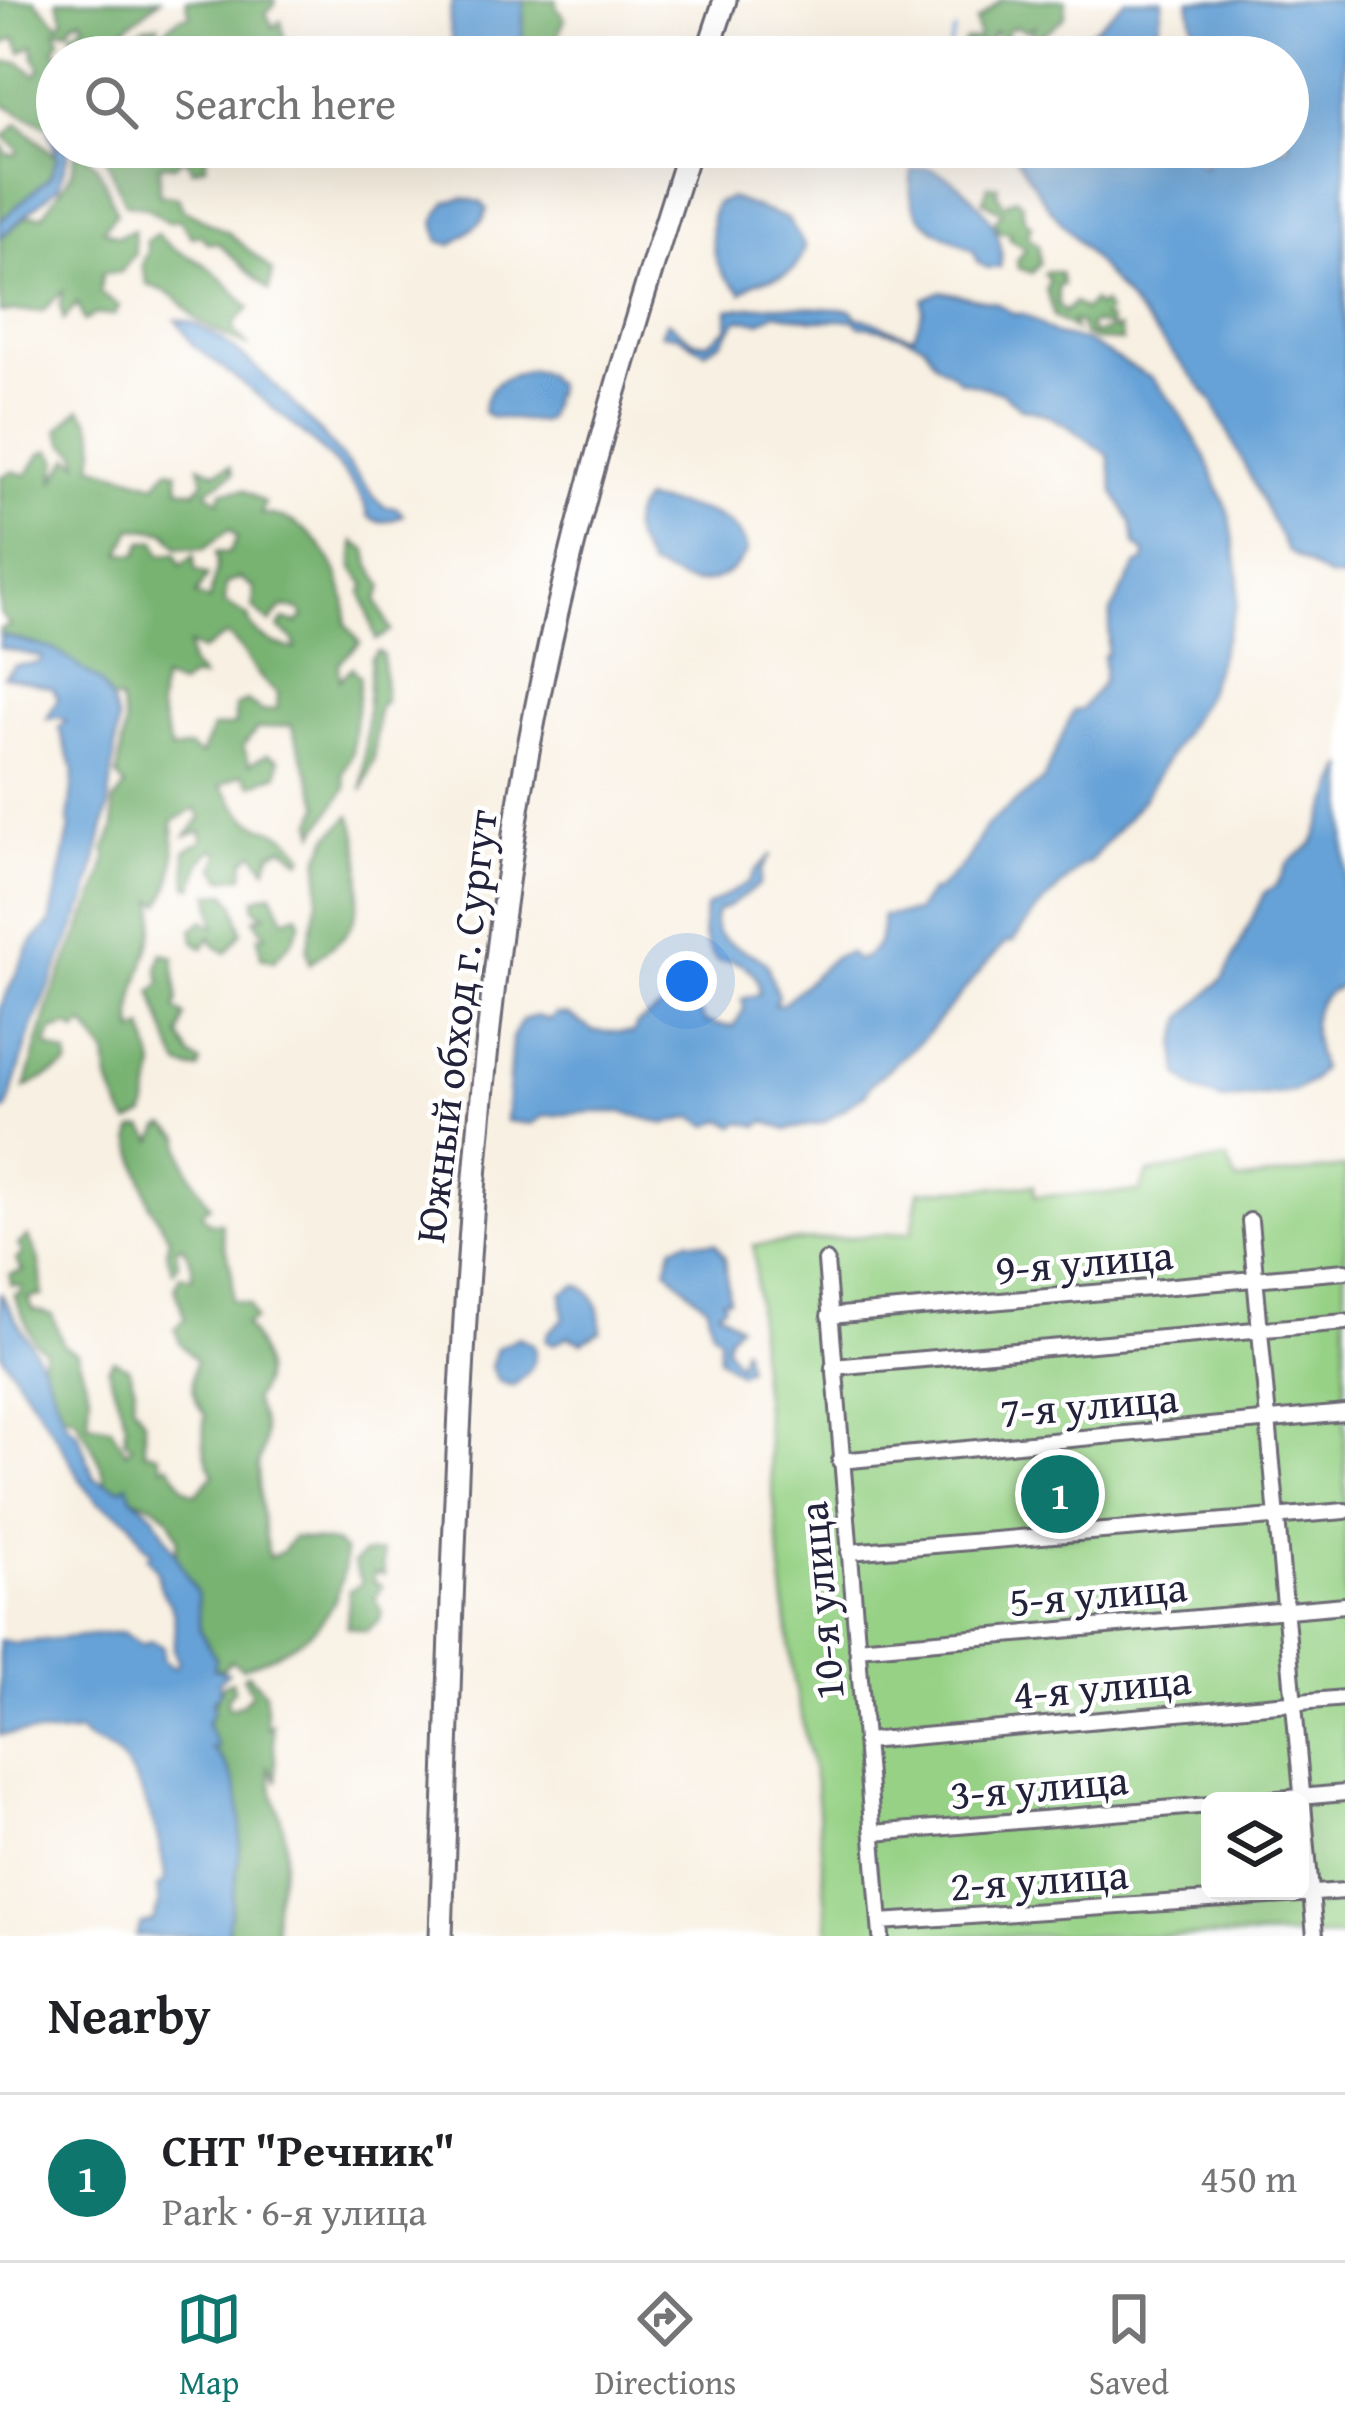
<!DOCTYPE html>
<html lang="en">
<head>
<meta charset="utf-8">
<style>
	body { margin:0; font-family:"Gentium Book Plus",serif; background:#f2f2f2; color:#202124 }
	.controls { position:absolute; right:36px; bottom:36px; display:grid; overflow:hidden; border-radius:18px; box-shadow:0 12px 48px #0002 }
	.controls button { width:108px; height:108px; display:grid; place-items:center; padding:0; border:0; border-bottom:3px solid #e0e0e0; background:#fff; color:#202124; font:60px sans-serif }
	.you { position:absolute; left:687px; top:981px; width:42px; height:42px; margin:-30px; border:9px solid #fff; border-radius:50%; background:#1a73e8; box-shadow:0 0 0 18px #1a73e833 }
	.badge { display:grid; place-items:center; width:78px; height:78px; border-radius:50%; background:#0f766e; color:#fff; font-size:39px; font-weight:700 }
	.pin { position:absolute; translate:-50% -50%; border:6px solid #fff; box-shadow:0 3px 12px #0006 }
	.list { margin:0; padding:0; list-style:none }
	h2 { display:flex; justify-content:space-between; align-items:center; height:156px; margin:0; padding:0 48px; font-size:51px }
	h2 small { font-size:39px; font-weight:400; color:#757577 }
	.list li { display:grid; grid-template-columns:78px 1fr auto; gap:36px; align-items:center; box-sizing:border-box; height:168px; padding:0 48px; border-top:3px solid #e0e0e0 }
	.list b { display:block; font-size:45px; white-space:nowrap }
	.list p { margin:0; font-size:39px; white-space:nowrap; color:#757577 }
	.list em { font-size:39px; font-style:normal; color:#757577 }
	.icon { flex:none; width:66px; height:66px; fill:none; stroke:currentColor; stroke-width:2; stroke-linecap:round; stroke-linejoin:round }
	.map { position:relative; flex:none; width:1345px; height:1936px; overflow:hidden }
	.search { position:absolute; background:#fff; box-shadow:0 12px 48px #0002; left:36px; right:36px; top:36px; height:132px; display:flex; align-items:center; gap:30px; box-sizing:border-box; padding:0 42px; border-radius:66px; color:#757577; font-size:45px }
	.sheet { height:324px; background:#fff }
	nav { display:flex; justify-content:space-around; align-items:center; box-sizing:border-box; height:168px; border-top:3px solid #e0e0e0; background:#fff; font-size:33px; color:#757577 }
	nav a { display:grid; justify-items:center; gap:6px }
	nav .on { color:#0f766e }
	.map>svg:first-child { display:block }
</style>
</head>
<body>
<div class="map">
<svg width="1345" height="1936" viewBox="0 0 1345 1936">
	<rect width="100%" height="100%" fill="#fff"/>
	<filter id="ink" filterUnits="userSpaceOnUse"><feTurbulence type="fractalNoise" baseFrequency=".00833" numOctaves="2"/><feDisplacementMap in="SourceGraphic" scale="24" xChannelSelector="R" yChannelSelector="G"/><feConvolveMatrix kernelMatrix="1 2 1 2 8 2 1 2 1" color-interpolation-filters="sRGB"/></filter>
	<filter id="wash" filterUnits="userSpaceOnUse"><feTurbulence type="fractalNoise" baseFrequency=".004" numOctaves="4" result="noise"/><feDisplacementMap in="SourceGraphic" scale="48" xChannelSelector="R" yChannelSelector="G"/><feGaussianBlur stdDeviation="2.7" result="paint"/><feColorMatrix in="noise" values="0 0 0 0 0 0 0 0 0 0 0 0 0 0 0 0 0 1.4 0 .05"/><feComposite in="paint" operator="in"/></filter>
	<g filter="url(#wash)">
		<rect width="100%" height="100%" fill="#f8f0e2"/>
		<path fill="#96d185" stroke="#5c7a60" stroke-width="3" fill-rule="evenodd" d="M 1227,1159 L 1237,1181 L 1345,1167 L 1345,1936 L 828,1936 L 816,1788 L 792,1671 L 760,1371 L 754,1245 L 912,1232 L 919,1191 L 1034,1185 L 1035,1196 L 1139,1192 L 1148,1173 ZM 1210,1801 L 1300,1801 L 1300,1891 L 1210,1891 Z"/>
		<path fill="#78b372" stroke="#4d6a56" stroke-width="3" fill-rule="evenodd" d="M 0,0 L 35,0 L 58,24 L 64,20 L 57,0 L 160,0 L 121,31 L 101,57 L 69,57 L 73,48 L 72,33 L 85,24 L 82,19 L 73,22 L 69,30 L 56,30 L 60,40 L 54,50 L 65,57 L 57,57 L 57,120 L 47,126 L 0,103 L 0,67 L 5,62 L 20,62 L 35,75 L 41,69 L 34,57 L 33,45 L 21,52 L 15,38 L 0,46 Z
			M 186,0 L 275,0 L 275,5 L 266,13 L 273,27 L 281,21 L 284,36 L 276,57 L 192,57 L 186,44 L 176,57 L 117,57 C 128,40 137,24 159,25 L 155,41 L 166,46 L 170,39 L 164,31 L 180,17 L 190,15 Z
			M 524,0 L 557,0 L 556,6 L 565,19 L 559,33 L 562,54 L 521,57 Z
			M 1001,0 L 1066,0 L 1065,16 L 1048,31 L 1027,39 L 1035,26 L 1025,31 L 1017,27 L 1007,30 L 1006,56 L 1000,56 L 1001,42 L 996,32 L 989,40 L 992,57 L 957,57 L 965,41 L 979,39 L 976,21 Z
			M 17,123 L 57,157 L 50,177 L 0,221 L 0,146 L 4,146 L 6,154 L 16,155 L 19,150 L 4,137 Z
			M 102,147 L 206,147 L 206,166 L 193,170 L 184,157 L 175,166 L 160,165 L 159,194 L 178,197 L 183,209 L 229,233 L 273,271 L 269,290 L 218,243 L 208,243 L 200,235 L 192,237 L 180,220 L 167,222 L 146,207 L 125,204 Z
			M 76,151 C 103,159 106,191 117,213 L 103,229 L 117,236 L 134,230 L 135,253 L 121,272 L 102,273 L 100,293 L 119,306 L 115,315 L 96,314 L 84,321 L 77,303 L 64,320 L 60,306 L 63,291 L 43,311 L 0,312 L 0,238 L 27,216 L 43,215 L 72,173 Z
			M 988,186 L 998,186 L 997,194 L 1004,204 L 1016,198 L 1022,204 L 1024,218 L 1031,225 L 1028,237 L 1038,245 L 1040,263 L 1032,273 L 1018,268 L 1017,260 L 1026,249 L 1010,239 L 1009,232 L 999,232 L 995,220 L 1002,212 L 983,201 Z
			M 157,234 C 171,250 180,251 198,261 C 218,271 234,292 250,308 L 235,322 L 234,331 L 248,346 C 242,345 200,323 195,318 C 176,298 177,294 147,285 L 142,265 L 148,251 L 146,241 Z
			M 1047,271 L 1060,273 L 1063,285 L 1058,285 L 1058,305 L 1064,312 L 1074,303 L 1084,310 L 1093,301 L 1097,307 L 1103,303 L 1108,312 L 1102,318 L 1109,319 L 1111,327 L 1094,323 L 1089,326 L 1092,334 L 1119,328 L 1122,341 L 1094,340 L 1083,334 L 1081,324 L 1072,321 L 1075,330 L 1054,317 L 1046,289 L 1049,281 L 1044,274 Z
			M 80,409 C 97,427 98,442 92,465 L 156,484 L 168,469 L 177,471 L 179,488 L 196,491 L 204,481 L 199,465 L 216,472 L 230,466 L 233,474 L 206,491 L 219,501 L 222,491 L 244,490 L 265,503 L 261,514 C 313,513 351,579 346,624 L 360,643 L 339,663 L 340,680 L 352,667 L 360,678 L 352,754 L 343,773 L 346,788 L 316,833 L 313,822 L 320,805 L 291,725 L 257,729 L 243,746 L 250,764 L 267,754 L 279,759 L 278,774 L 252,785 L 242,774 L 220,786 C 231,795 236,809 246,817 C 270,837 283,823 304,856 L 301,861 L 284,847 L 271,853 L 266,869 L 254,852 L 244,862 L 243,876 L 223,879 L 215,868 L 220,853 L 213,849 L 201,862 L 194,887 L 188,886 L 185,851 L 202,842 L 201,831 L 186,836 L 201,818 L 196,808 L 172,822 C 176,854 177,876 161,904 L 154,900 C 162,945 123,988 135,1032 L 144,1028 L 155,1067 L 145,1115 L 129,1123 C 115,1102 105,1080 107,1055 L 84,1024 L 77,1032 L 69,1026 L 52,1031 L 47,1046 L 68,1056 L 68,1066 L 25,1088 L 51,997 L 98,889 L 107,857 L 105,849 L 114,828 L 113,803 L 125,787 L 117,776 L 125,725 L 120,700 L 111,700 C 85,661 44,645 0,636 L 0,629 L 10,626 L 0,614 L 0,477 L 12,471 L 27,475 L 40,454 L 50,450 L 58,461 L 53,483 L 70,457 L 79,463 L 77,452 L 65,444 L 58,430 ZM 132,528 L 166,532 L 178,547 L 204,549 L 230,529 L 237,539 L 229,553 L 216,552 C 219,576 212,579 209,600 L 196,595 L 208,575 L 195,569 L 194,555 L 181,565 L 176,553 L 161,555 L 156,541 L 142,542 L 138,554 L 121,553 ZM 240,578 L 254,588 L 253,608 L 270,623 L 282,607 L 300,610 L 304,618 L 296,623 L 284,619 L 279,628 L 294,640 L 296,649 C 278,647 252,637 248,617 L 225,603 L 226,584 ZM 227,635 C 250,653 251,676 278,693 L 277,709 L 263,711 L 246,701 L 235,707 L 235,725 L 212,728 L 201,755 L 189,747 L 171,751 L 159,708 L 162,679 L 180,686 L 189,678 L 202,678 L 190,665 L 189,645 L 202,651 Z
			M 354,542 L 367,550 L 370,566 L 383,586 L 377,601 L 391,631 L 376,640 L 362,592 L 366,585 L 353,569 Z
			M 378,651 L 383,655 L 385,701 L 378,709 L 374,760 L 362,791 L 371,658 Z
			M 351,815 C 363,845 368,914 341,939 C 331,948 319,955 310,964 L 307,949 L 318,900 L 320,856 L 329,837 Z
			M 226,893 L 235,905 L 242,932 L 226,953 L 214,945 L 211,937 L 203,948 L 194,941 L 192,929 L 204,920 L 215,927 L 210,894 Z
			M 272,893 L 284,919 L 298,914 L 301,922 L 293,940 L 274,961 L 261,957 L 258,936 L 266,935 L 254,919 L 265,915 L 255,909 L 255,898 Z
			M 162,953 L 174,957 L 178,999 L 175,1009 L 185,1016 L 180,1036 L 191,1057 L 201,1063 L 199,1070 C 193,1069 186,1069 181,1066 C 175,1063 156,1003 152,992 L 161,983 L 158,968 Z
			M 166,1126 L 181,1137 C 180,1159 197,1187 210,1205 L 201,1213 L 210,1223 L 221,1222 C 222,1254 237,1266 232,1300 L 249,1304 L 255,1319 L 245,1325 C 261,1347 273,1378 253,1400 C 260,1415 268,1431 263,1448 C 262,1453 258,1462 258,1467 C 259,1497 263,1526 269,1557 L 282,1552 L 293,1537 L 335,1543 L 345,1552 C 343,1622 302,1646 242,1668 L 231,1660 L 223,1669 L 213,1670 L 216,1658 L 200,1630 L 197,1593 L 176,1556 L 178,1538 L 170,1519 L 155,1506 L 132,1497 L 127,1485 L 122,1489 L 106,1483 C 100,1459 88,1438 75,1417 L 62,1413 L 42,1363 L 45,1350 L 34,1341 L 14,1295 L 21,1293 L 21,1286 L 11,1285 L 10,1275 L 23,1271 L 16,1260 L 23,1253 L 18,1245 L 27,1236 C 40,1254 42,1274 42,1296 L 28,1298 L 33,1309 L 52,1315 L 64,1346 L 77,1353 L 90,1395 L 88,1423 L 111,1427 L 126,1452 L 132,1446 L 125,1440 L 126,1423 L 108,1369 L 113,1360 L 128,1367 L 135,1387 L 133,1403 L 144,1420 L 144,1452 L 158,1454 L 162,1467 L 168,1464 L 185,1488 L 196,1494 L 214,1474 C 202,1454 202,1438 205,1415 C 193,1400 189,1380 196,1361 L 180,1343 L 175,1329 L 185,1319 L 175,1287 L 180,1275 L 192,1278 L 192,1264 L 183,1246 L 176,1248 L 178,1264 L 173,1271 L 166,1252 L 169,1237 L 150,1206 L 131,1140 L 133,1130 L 144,1128 L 154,1141 L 160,1128 Z
			M 382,1552 L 384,1575 L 374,1573 L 373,1581 L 382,1586 L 375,1597 L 382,1613 L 379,1621 L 366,1631 L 347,1627 L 349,1591 L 362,1583 L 353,1564 L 363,1554 Z
			M 248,1673 L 265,1692 L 267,1728 L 272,1723 L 277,1782 L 268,1765 C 270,1791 279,1807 284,1831 C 291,1866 267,1900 277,1936 L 227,1936 C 233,1880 261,1789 209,1746 L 208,1717 L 224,1684 L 232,1681 L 234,1690 L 227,1698 L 229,1709 L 242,1704 L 252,1693 L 243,1677 Z"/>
		<path fill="#66a2d7" stroke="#446289" stroke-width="3" d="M 454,0 L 524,0 L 521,57 L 457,57 C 451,42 445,13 454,0 Z
			M 1125,0 L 1163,0 L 1155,47 L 1156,57 L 1052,57 L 1097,27 Z
			M 1345,0 L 1345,579 L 1328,577 L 1287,551 L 1212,400 L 1047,205 L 1009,147 L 1185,147 L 1204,167 L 1208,147 L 1288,147 L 1288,57 L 1198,57 L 1189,1 Z
			M 54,125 L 57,125 L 57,147 L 70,147 L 59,186 L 0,238 L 0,221 L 50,177 L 57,157 L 49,131 Z
			M 928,168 C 963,179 1010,227 1000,267 L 988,268 L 978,263 L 974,252 C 938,229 902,224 912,170 Z
			M 463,198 L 481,202 L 487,209 L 483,220 L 452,245 L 439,241 L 435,220 L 446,202 Z
			M 730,198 L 788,219 L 805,246 C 794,292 763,268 742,293 C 738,287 733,284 728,279 C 711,262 708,225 715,204 Z
			M 941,291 L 996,303 L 1014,314 L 1024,314 L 1057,335 L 1085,341 L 1153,379 L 1177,408 L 1205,456 L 1230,516 L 1239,577 L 1237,604 L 1206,695 L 1143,799 L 1089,863 L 1082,865 L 1036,911 L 1013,941 L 1007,942 L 985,965 L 924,1038 L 871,1084 L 866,1093 L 825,1122 L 786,1130 L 765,1121 L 759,1126 L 742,1122 L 735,1126 L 722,1120 L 710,1126 L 693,1117 L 665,1124 L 622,1112 L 593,1112 L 544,1116 L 532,1124 L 506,1121 L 512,1038 L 522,1020 L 536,1016 L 550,1020 L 556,1014 L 569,1015 L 593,1031 L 633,1033 L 637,1024 L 675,999 L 701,1014 L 705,1022 L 733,1027 L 744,1009 L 742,999 L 759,994 C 761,969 739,959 718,961 C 703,944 700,930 706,907 L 749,882 L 755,871 L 772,854 L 762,869 L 759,885 L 728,907 L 717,911 C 705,945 748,946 767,964 L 778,997 L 774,1005 L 783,1004 L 834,957 L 850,953 L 855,960 C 877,956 883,937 882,916 L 916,912 L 930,891 L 936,891 L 967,861 L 986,826 L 1043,780 L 1073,711 L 1082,709 C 1098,684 1108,690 1103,656 L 1107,654 L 1111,612 L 1137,564 L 1144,562 L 1145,553 L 1135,545 L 1132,524 L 1114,492 L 1109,456 C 1082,436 1054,412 1021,408 L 1001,392 L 958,380 C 951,369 944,371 936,363 C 931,358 930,351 925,346 C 917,338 872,325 860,326 L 854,320 L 812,320 L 776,313 L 760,322 L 738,319 L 723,340 L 705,352 L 677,335 L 661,334 L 667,321 L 694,341 L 707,343 L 728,328 L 728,309 L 773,305 L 852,310 L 858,318 C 879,319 894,335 914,335 L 923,311 L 923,299 Z
			M 176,320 C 227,319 345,458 377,500 L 385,507 L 397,508 L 403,515 C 391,522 378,524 368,516 C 364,470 231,376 192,344 Z
			M 530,370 L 545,374 L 556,386 L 546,419 L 541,422 L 491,417 L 483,412 C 487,380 505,378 530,370 Z
			M 644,500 C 682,507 735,508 747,551 C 738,571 712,587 688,582 C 674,580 665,570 650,568 C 637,542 620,526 644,500 Z
			M 1,635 L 55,650 L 77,665 L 99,681 L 111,700 L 118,722 L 108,810 L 87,898 L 32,1028 L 7,1109 L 0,1113 L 0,1008 L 29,946 L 50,923 L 70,827 L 68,822 L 74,771 L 59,728 L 66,721 L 60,717 L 47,719 L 58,698 L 52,688 L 4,676 L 14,666 L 39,663 L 42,657 L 0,648 Z
			M 1345,764 L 1345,985 C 1340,988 1333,989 1328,993 C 1304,1011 1315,1045 1321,1068 L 1312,1081 L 1293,1092 L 1223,1100 L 1197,1091 L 1179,1075 L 1176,1046 L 1184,1017 L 1225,976 L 1264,893 L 1277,884 L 1289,862 L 1313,844 Z
			M 687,1241 L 715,1243 L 725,1258 L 729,1299 L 722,1299 L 725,1305 L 718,1310 L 738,1325 L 728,1337 L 726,1347 L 738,1364 L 743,1346 L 747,1368 L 739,1373 L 719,1358 L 719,1337 L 712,1331 L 707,1307 L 666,1269 L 673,1246 Z
			M 577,1285 C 597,1291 601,1313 601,1331 L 582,1342 L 568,1336 L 554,1344 L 546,1341 L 548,1333 L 564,1318 L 562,1293 Z
			M 0,1292 L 42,1363 L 66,1423 L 78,1433 L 94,1478 L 121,1489 L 127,1484 L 132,1497 L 154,1515 L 197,1593 L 200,1630 L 216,1659 L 213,1669 L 228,1673 L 219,1681 L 220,1693 L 212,1702 L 214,1710 L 207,1724 L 218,1747 L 211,1748 C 262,1790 233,1880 227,1936 L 136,1936 L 141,1924 L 153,1921 L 159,1904 L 157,1887 L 165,1881 C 164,1846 141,1772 111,1751 C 100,1742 88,1743 79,1732 C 52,1737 27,1731 0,1735 L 0,1640 L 15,1643 L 122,1632 L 142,1645 L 151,1641 L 163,1647 L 163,1660 L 174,1668 L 179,1663 C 169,1646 177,1636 174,1617 C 173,1604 166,1601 162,1591 C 155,1576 163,1576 147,1557 L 152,1552 L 144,1546 L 130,1521 L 97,1501 L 82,1483 L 59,1441 L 2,1355 Z
			M 519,1337 L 534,1345 C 538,1365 528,1374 513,1386 L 498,1381 L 491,1367 L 497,1348 Z"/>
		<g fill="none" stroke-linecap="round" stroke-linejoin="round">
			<path stroke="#66a2d7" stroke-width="3" d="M 946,57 L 955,31"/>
		</g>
	</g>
	<g filter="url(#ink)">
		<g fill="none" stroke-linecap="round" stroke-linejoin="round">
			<g stroke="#6d6a75" stroke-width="20">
				<path id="minor" d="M 1250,1221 L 1315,1936
					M 826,1261 L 881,1936
					M 829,1316 L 1345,1271
					M 833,1367 L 1345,1322
					M 840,1461 L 1345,1413
					M 849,1552 L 1345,1511
					M 857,1648 L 1345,1605
					M 866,1741 L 1345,1698
					M 1254,1801 L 1345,1793
					M 874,1833 L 1210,1805
					M 880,1922 L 1345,1891"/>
			</g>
			<g stroke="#6d6a75" stroke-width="27">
				<path id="highway" d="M 706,57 L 725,0
					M 441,1936 C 454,1568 458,1200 514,835 C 549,601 618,372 690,147"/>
			</g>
			<use href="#minor" stroke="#fff" stroke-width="14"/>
			<use href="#highway" stroke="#fff" stroke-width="21"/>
		</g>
	</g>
	<g text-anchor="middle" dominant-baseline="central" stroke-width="9" stroke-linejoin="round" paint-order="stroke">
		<g font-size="42" fill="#22223b" stroke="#fff">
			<text transform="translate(455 1026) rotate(-83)">Южный обход г. Сургут</text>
			<text transform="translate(1084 1261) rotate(-5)">9-я улица</text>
			<text transform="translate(1089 1404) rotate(-5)">7-я улица</text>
			<text transform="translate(1098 1593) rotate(-5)">5-я улица</text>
			<text transform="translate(820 1601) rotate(-95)">10-я улица</text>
			<text transform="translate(1102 1686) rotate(-5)">4-я улица</text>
			<text transform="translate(1039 1786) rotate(-5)">3-я улица</text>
			<text transform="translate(1039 1879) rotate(-4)">2-я улица</text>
		</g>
	</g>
</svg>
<div class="controls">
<button><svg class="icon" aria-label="layers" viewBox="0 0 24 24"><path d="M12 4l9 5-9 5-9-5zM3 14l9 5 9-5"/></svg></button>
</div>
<div class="you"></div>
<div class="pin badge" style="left:1060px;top:1494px">1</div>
<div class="search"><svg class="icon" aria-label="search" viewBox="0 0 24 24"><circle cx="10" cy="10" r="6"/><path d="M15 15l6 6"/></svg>Search here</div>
</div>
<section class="sheet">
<h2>Nearby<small></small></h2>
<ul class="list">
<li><span class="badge">1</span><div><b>СНТ &quot;Речник&quot;</b><p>Park · 6-я улица</p></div><em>450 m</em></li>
</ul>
</section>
<nav>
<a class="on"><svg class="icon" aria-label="map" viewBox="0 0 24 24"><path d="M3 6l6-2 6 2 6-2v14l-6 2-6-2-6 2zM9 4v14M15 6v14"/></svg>Map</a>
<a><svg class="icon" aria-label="directions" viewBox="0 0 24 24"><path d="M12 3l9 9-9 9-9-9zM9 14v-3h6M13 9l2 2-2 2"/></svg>Directions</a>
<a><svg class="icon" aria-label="saved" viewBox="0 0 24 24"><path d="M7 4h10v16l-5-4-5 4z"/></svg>Saved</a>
</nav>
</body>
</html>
